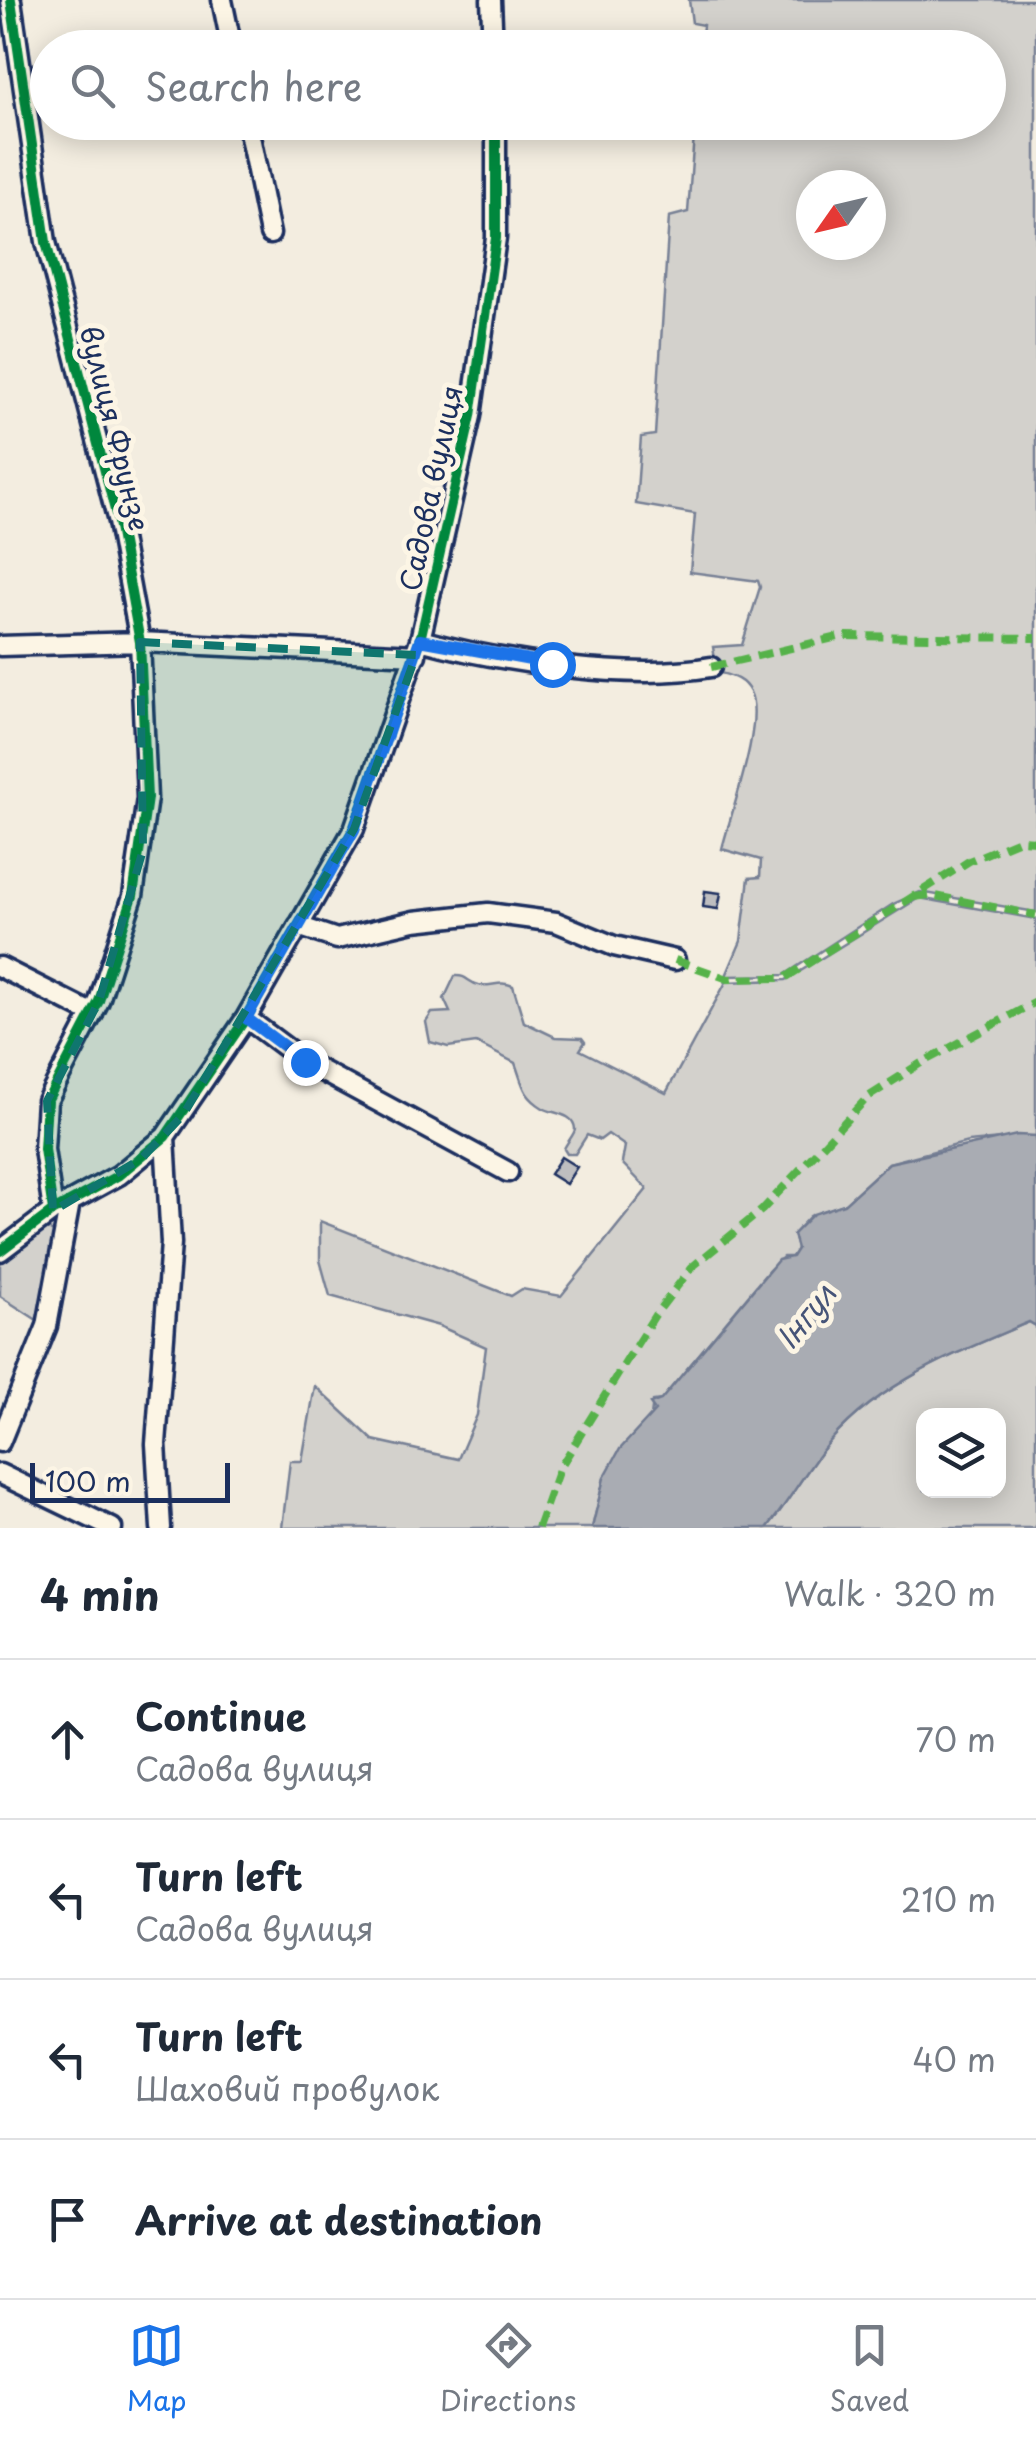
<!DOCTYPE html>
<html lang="en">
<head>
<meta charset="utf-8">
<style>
	body { margin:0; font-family:"Playpen Sans",sans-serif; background:#f2f2f3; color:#1f2937 }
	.controls { position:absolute; right:30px; bottom:30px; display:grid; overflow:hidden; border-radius:20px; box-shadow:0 5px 25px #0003 }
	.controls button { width:90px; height:90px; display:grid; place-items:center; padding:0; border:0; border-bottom:2px solid #e0e1e3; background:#fff; color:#1f2937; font:50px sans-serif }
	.compass { position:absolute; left:796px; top:170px; width:90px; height:90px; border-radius:50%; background:#fff; box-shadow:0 5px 25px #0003; rotate:236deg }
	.scale { position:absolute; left:30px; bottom:25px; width:200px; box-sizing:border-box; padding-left:10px; border:5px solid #1b2f5e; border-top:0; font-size:28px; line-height:35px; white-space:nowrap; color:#1b2f5e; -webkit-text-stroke:8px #fcf5e5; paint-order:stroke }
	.stop { position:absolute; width:30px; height:30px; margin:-22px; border:8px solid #1a73e8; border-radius:50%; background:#fff }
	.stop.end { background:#1a73e8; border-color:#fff; box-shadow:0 2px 10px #0008 }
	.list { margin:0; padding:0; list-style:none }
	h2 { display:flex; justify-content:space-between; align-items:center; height:130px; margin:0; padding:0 40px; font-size:42px }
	h2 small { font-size:32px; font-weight:400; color:#747a83 }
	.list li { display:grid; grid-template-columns:65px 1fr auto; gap:30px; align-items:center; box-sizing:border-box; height:160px; padding:0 40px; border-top:2px solid #e0e1e3 }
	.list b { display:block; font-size:38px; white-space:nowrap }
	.list p { margin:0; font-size:32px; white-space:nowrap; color:#747a83 }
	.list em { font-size:32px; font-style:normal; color:#747a83 }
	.icon { flex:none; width:55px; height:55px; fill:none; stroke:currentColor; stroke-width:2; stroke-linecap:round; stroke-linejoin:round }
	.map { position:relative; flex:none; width:1036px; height:1528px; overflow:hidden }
	.search { position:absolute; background:#fff; box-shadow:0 5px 25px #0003; left:30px; right:30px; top:30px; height:110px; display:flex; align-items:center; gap:25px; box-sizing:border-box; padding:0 35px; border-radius:55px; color:#747a83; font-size:38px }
	.sheet { height:770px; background:#fff }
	nav { display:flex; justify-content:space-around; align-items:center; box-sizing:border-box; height:140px; border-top:2px solid #e0e1e3; background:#fff; font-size:28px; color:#747a83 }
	nav a { display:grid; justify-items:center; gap:5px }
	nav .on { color:#1a73e8 }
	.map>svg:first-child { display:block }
</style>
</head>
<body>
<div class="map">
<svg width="1036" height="1528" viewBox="0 0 1036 1528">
	<rect width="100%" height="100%" fill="#f3ede0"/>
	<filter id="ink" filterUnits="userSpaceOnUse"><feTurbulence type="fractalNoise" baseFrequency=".01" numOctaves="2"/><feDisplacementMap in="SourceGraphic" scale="20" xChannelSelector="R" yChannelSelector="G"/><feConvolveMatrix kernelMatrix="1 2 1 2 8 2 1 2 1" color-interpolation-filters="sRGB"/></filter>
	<g filter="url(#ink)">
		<path fill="#d3d1cc" stroke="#778095" stroke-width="2.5" fill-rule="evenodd" d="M 689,0 L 1036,0 L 1036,912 L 920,892 L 893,904 L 784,975 L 726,976 L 741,941 L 749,878 L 760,877 L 761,860 L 722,849 C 730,815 765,721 750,692 C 743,678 731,676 717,672 L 713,647 L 742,645 L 760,587 L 758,581 L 690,572 L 695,514 L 636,504 L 641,437 L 655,435 L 669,217 L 688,212 L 695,123 L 988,122 L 988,48 L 701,47 L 703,25 L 692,23 ZM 811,185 L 871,185 L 871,245 L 811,245 Z
			M 919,898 L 1036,919 L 1036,1136 L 968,1142 L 889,1163 L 844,1204 L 810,1216 L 793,1234 L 797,1249 L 792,1257 L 783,1257 L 769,1270 L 661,1400 L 653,1401 L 651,1416 L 604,1478 L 592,1528 L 282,1528 L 290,1461 L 302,1461 L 315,1386 L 373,1440 L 458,1459 L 477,1415 L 486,1347 L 439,1326 L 330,1296 L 320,1260 L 320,1221 L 511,1296 L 522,1289 L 561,1296 L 647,1189 L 622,1163 L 625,1146 L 608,1134 L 600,1140 L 587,1135 L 575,1154 L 567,1154 L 564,1149 C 566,1143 575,1134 575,1129 C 574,1113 553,1114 543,1108 C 522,1095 523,1084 515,1063 L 476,1043 L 448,1047 L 430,1042 L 426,1022 L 432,1013 L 450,1012 L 444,999 L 455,976 C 467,975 468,983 479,985 C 492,987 500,980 513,986 L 524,1022 L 555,1037 L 582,1038 L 585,1042 L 580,1050 L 666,1093 L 726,982 L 786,980 Z
			M 44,1227 L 59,1235 L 43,1324 L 0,1296 L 0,1259 Z
			M 1029,1322 L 1036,1326 L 1036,1528 L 767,1528 C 787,1504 802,1477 821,1452 C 874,1384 952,1355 1029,1322 ZM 924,1416 L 998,1416 L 998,1490 L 924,1490 Z"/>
		<path fill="#a9acb3" stroke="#707a91" stroke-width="2.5" d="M 1017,1135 L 1036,1136 L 1036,1326 L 1029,1322 C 952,1355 874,1384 821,1452 C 802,1477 787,1504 767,1528 L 592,1528 L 604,1478 L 620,1449 L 655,1411 L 650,1404 L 661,1400 L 778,1260 L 792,1257 L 797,1249 L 793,1234 L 813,1214 L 844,1204 L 889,1163 Z"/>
		<path fill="#bebec0" stroke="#1b2f5e" stroke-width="2.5" d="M 705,891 L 721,893 L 718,909 L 703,907 Z
			M 561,1157 L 577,1167 L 566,1184 L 550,1174 Z"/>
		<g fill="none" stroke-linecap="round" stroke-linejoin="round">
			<g stroke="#1b2f5e" stroke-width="25">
				<path id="minor" d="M 11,0 L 46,242 L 118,522 L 140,642 L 147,798 L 133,896 L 99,1001 L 47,1101 L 44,1149 L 53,1211
					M 222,0 L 232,48
					M 491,0 L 493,48
					M 247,122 L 270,234
					M 420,640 C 500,662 630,681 711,667
					M 0,646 L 140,642 L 416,655
					M 298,926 L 337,939 L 414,921 L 488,913 L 556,922 L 614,946 L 675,960
					M 0,967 L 93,1014
					M 246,1018 L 305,1062 L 508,1172
					M 0,1251 L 53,1211 L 119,1175 L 165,1137 L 246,1018 L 354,829 L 420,640 L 471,416 L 496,238 L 496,122
					M 0,1442 L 47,1326 L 70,1202
					M 0,1474 L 112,1528
					M 161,1528 L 156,1444 L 171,1243 L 165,1137"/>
			</g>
			<use href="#minor" stroke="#fcf5e5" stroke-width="18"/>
			<path stroke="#55b248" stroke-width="8" stroke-dasharray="15 8" stroke-linecap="butt" d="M 711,667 L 842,636 L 1036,638
				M 914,897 L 930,895 L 1036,915
				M 675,960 L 728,979 L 785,978 L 969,861 L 1019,840 L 1036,841
				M 538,1528 L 559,1469 L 655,1315 L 692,1267 L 762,1210 L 868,1097 L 921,1063 L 1036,1002"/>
			<g stroke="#fcf5e5" stroke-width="16">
				<path id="cycleway" d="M 11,0 L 46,242 L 118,522 L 140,642 L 147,798 L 133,896 L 99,1001 L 47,1101 L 44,1149 L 53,1211
					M 0,1251 L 53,1211 L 119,1175 L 165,1137 L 246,1018 L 354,829 L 420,640 L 471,416 L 496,238 L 496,122"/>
			</g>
			<use href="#cycleway" stroke="#00873e" stroke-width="10"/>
		</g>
	</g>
	<g fill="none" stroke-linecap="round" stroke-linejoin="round" filter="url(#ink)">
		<path stroke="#1a73e8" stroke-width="12" d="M 305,1062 L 246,1018 L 354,830 L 420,640 L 552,664"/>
	</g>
	<path fill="#0f766e" fill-opacity="0.2" stroke="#0f766e" stroke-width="8" stroke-dasharray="20 12" stroke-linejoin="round" d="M 140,642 L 416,655 L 354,829 L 183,1115 L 141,1159 L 53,1211 L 47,1101 L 99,1001 L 143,850 Z"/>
	<g text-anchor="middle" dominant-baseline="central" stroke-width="10" stroke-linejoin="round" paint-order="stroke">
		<g font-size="28" fill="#1b2f5e" stroke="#fcf5e5">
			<text transform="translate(116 428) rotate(76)">вулиця Фрунзе</text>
			<text transform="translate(430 488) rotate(-78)">Садова вулиця</text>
		</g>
		<g font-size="30" font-style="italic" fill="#465478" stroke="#fcf5e5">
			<text transform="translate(805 1315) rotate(-51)">Інгул</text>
		</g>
	</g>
</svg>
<div class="controls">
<button><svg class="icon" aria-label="layers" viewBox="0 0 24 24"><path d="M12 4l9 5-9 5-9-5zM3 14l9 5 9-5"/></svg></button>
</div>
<svg class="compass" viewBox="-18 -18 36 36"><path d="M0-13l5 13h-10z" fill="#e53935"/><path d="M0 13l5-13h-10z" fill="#747a83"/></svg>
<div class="scale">100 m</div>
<div class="stop" style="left:552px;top:664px"></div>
<div class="stop end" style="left:305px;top:1062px"></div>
<div class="search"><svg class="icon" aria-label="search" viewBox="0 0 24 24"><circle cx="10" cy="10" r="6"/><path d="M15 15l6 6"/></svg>Search here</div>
</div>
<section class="sheet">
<h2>4 min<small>Walk · 320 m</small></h2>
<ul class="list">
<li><svg class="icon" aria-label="ahead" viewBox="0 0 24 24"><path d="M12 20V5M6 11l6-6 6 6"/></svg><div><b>Continue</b><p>Садова вулиця</p></div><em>70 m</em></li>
<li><svg class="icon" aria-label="left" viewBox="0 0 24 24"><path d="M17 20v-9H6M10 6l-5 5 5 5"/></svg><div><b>Turn left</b><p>Садова вулиця</p></div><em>210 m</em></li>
<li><svg class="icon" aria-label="left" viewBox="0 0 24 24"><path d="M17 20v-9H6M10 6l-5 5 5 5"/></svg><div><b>Turn left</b><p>Шаховий провулок</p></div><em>40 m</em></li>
<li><svg class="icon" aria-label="arrive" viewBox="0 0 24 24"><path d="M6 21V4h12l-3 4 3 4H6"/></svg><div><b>Arrive at destination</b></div></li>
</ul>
</section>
<nav>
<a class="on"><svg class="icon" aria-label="map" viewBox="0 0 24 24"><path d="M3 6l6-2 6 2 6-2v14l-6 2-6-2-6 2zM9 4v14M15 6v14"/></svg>Map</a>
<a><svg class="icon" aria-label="directions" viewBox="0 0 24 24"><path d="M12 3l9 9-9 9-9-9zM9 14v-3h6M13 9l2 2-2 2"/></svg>Directions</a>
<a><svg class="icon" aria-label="saved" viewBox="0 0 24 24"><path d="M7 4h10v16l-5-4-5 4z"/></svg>Saved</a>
</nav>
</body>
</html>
